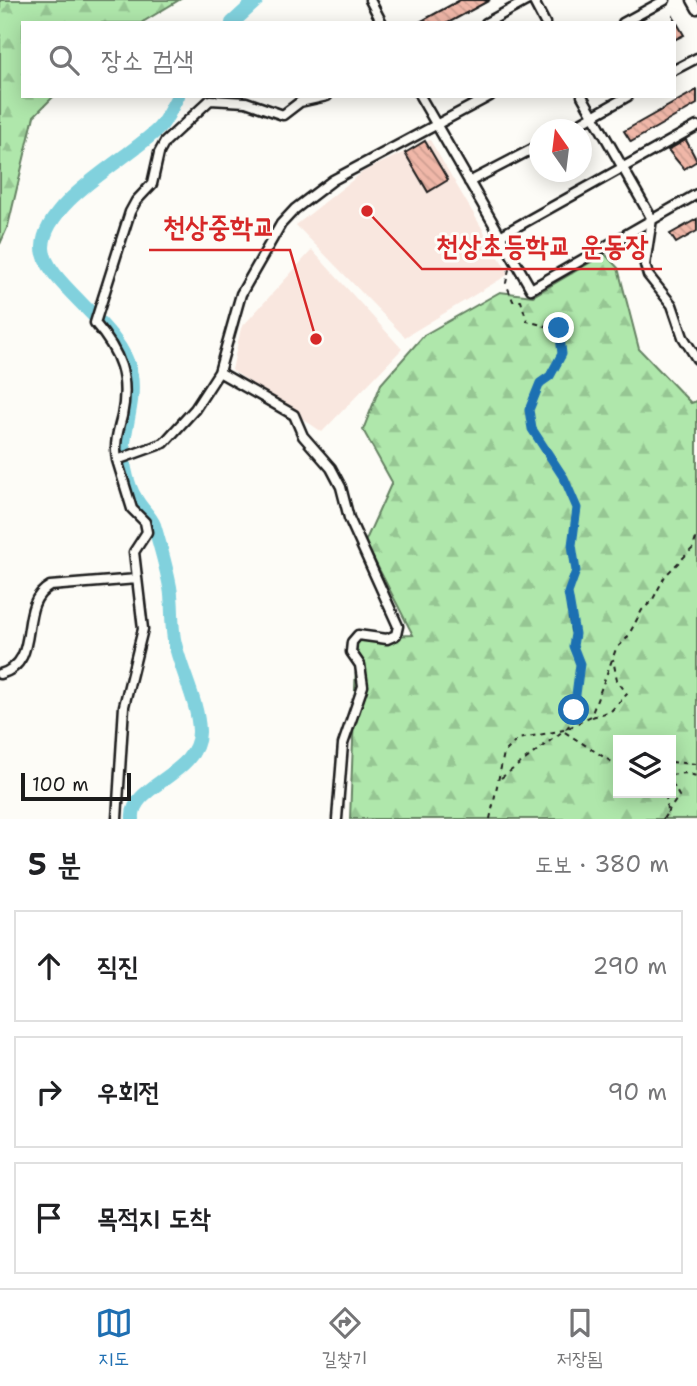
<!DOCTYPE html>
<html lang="ko">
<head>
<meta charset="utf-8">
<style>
	body { margin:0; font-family:"Shantell Sans","Poor Story",sans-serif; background:#f2f2f2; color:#202124 }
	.controls { position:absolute; right:21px; bottom:21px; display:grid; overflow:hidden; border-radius:0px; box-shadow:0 4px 18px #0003 }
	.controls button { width:63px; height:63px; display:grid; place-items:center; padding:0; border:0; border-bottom:2px solid #e0e0e0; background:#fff; color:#202124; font:35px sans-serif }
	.compass { position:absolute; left:529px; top:119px; width:63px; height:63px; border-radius:50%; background:#fff; box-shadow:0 4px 18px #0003; rotate:346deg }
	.scale { position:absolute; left:21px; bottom:18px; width:110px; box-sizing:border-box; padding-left:7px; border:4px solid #1c1c1c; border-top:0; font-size:19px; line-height:24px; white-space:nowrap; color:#1c1c1c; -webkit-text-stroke:5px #fdfcf7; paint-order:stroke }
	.stop { position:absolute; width:21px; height:21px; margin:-16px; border:5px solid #1f6fb2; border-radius:50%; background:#fff }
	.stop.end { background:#1f6fb2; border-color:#fff; box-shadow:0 2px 7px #0008 }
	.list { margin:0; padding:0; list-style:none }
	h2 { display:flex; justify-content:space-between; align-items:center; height:91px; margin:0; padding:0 28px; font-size:30px }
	h2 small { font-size:23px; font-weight:400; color:#757577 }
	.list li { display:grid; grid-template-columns:46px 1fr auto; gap:21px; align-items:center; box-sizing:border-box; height:112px; margin:0 14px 14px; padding:0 14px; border:2px solid #e0e0e0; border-radius:0px }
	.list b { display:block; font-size:26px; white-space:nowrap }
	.list em { font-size:23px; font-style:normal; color:#757577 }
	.icon { flex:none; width:38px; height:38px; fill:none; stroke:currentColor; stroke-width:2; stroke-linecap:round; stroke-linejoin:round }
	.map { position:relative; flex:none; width:697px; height:819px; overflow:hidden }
	.search { position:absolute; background:#fff; box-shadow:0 4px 18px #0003; left:21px; right:21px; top:21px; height:77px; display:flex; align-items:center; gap:18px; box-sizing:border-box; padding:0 24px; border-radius:0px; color:#757577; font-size:26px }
	.sheet { height:469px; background:#fff }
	nav { display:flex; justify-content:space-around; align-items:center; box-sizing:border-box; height:98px; border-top:2px solid #e0e0e0; background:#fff; font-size:19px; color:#757577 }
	nav a { display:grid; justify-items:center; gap:4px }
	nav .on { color:#1f6fb2 }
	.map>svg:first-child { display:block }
</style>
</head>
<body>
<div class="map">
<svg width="697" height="819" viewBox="0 0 697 819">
	<defs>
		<pattern id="forest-firs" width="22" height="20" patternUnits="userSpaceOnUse" patternTransform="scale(1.75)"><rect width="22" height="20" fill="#afe7ab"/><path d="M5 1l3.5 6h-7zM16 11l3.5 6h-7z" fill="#96c693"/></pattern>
		<pattern id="building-back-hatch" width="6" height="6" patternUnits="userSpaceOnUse" patternTransform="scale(1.75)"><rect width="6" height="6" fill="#f0b7a8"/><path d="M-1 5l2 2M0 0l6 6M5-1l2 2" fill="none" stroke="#cd9d90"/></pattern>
	</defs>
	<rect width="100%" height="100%" fill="#fdfcf7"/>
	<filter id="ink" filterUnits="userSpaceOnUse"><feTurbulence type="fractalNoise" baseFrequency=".0143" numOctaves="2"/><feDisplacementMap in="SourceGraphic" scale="14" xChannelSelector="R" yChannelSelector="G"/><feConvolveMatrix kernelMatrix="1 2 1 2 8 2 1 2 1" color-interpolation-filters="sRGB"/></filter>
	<g filter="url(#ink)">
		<path fill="#f9e7df" d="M 430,140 L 509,274 L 405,337 L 296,225 L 364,171 Z
			M 312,250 L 402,349 L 322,432 L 232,370 L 241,328 Z"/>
		<path fill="url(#forest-firs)" stroke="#668264" stroke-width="2" fill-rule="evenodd" d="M 0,0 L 179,0 L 141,23 L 23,23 L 23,96 L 54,96 L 34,116 L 8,226 L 0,244 Z
			M 605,254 L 618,268 L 639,349 L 691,403 L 697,401 L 697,819 L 350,819 L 357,637 L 413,635 L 365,542 L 392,482 L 363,430 L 381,384 L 424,335 L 500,292 L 533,296 ZM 618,740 L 671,740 L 671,793 L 618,793 Z"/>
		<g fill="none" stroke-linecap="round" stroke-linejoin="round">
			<path stroke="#81d1dd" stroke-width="14" d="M 232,23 L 257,0
				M 133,819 C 129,785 200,775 199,731 C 198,700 180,670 174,639 C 171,622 173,604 170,587 C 166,566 160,545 154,525 C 150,515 141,509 136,499 C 131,491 127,479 125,469 C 118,438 136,408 131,375 C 124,326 42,282 43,247 C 44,201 130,158 159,128 C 167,120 172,106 178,96"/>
		</g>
		<path fill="url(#building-back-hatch)" stroke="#1c1c1c" stroke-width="2" d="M 460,0 L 490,0 L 448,23 L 418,23 Z
			M 674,18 L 684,35 L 674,40 Z
			M 697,90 L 697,104 L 631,142 L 624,131 Z
			M 686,140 L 697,161 L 684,169 L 668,150 Z
			M 425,141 L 448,180 L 428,192 L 405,153 Z
			M 697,219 L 697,231 L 676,243 L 670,234 Z"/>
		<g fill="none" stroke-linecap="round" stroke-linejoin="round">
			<g stroke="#1c1c1c" stroke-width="13">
				<path id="minor" d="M 370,0 L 382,23
					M 533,0 L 545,23
					M 692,0 L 697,9
					M 486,23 L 528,0
					M 623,23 L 665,0
					M 674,70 L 697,58
					M 420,96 L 531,289 L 697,194
					M 582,96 L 652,219 L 645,265 L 648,275 L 672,305 L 683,337 L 697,359
					M 568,130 L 628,96
					M 469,182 L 540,145
					M 500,236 L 697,126
					M 219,372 L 294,415 L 303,436 L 331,468 L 341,487 L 349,518 L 398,626 L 396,635 L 387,639 L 358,635 L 352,642 L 351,652 L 360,665 L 363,686 L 343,744 L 337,819
					M 117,460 C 114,444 118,431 122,416 C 130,377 120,352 95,323 L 130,212 L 136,201 L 152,184 L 159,153 L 165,142 L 210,100 L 246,102 L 283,115 L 300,102 L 327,96
					M 0,674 C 44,662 15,605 50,586 L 137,579
					M 117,819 L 124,706 L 143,629 L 134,552 L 147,532 L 145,522 L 132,509 L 117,460 L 164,443 L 195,409 L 219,372 L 241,294 L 281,224 L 295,209 L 333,180 L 490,96"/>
			</g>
			<path stroke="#1c1c1c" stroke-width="2" stroke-dasharray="5 5" stroke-linecap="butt" d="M 509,269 L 506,283 L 513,301 L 521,301 L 527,321 L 561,330 L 562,354 L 550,376 L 540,383 L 529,410 L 532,429 L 564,478 L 578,516 C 569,530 572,553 575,568 C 577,576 568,585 568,594 C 567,637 587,663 574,710 C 571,718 572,723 566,729
				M 592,717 L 611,711 L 627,694 L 617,680 L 613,659
				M 569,728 L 591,716 L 616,649 L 627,638 L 642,610 L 652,601 L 665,576 L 693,548 L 697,535
				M 671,762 L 697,764
				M 671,775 L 684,773 L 697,776
				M 501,778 L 563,731 L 618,766
				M 667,813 L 679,796 L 671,781
				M 490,819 L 504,753 L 518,739 L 564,730
				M 663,819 L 667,813 L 666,793"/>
			<use href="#minor" stroke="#fdfcf7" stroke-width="8"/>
		</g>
	</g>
	<g fill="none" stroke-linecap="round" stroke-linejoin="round" filter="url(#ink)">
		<path stroke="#1f6fb2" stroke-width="9" d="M 559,328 L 562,354 L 550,376 L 540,383 L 529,410 L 532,429 L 564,478 L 577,508 L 572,545 L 576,571 L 568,593 L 575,634 L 573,646 L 580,664 L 574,710"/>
	</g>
	<path fill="none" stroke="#d62828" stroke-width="2.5" d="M316 339L290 250H149M367 211L422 269H662"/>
	<g fill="#d62828" stroke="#fdfcf7" stroke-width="2.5">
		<circle cx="316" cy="339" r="7"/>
		<circle cx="367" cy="211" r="7"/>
	</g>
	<g font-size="28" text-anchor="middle" font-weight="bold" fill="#d62828" stroke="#fdfcf7" stroke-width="6" stroke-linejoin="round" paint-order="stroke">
		<text x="219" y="236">천상중학교</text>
		<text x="542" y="255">천상초등학교 운동장</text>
	</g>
</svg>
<div class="controls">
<button><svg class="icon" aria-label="layers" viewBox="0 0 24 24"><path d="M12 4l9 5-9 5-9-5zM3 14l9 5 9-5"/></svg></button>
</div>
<svg class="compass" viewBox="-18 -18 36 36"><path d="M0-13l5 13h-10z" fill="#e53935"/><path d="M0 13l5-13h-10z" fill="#757577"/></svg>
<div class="scale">100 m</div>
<div class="stop" style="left:574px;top:710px"></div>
<div class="stop end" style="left:559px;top:328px"></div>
<div class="search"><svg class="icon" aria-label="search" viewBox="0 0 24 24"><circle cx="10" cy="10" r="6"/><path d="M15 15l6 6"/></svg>장소 검색</div>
</div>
<section class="sheet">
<h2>5 분<small>도보 · 380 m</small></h2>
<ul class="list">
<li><svg class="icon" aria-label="ahead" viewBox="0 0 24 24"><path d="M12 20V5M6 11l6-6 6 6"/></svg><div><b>직진</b></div><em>290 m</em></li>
<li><svg class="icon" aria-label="right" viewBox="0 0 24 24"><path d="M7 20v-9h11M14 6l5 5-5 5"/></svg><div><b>우회전</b></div><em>90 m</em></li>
<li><svg class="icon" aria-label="arrive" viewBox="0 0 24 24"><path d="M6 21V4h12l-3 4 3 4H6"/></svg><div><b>목적지 도착</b></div></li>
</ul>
</section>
<nav>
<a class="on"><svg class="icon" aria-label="map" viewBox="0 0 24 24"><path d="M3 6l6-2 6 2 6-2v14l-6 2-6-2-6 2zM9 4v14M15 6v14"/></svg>지도</a>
<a><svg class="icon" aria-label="directions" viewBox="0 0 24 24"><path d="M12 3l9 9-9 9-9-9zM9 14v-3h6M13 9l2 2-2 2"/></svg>길찾기</a>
<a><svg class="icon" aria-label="saved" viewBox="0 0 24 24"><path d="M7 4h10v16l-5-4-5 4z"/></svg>저장됨</a>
</nav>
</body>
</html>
